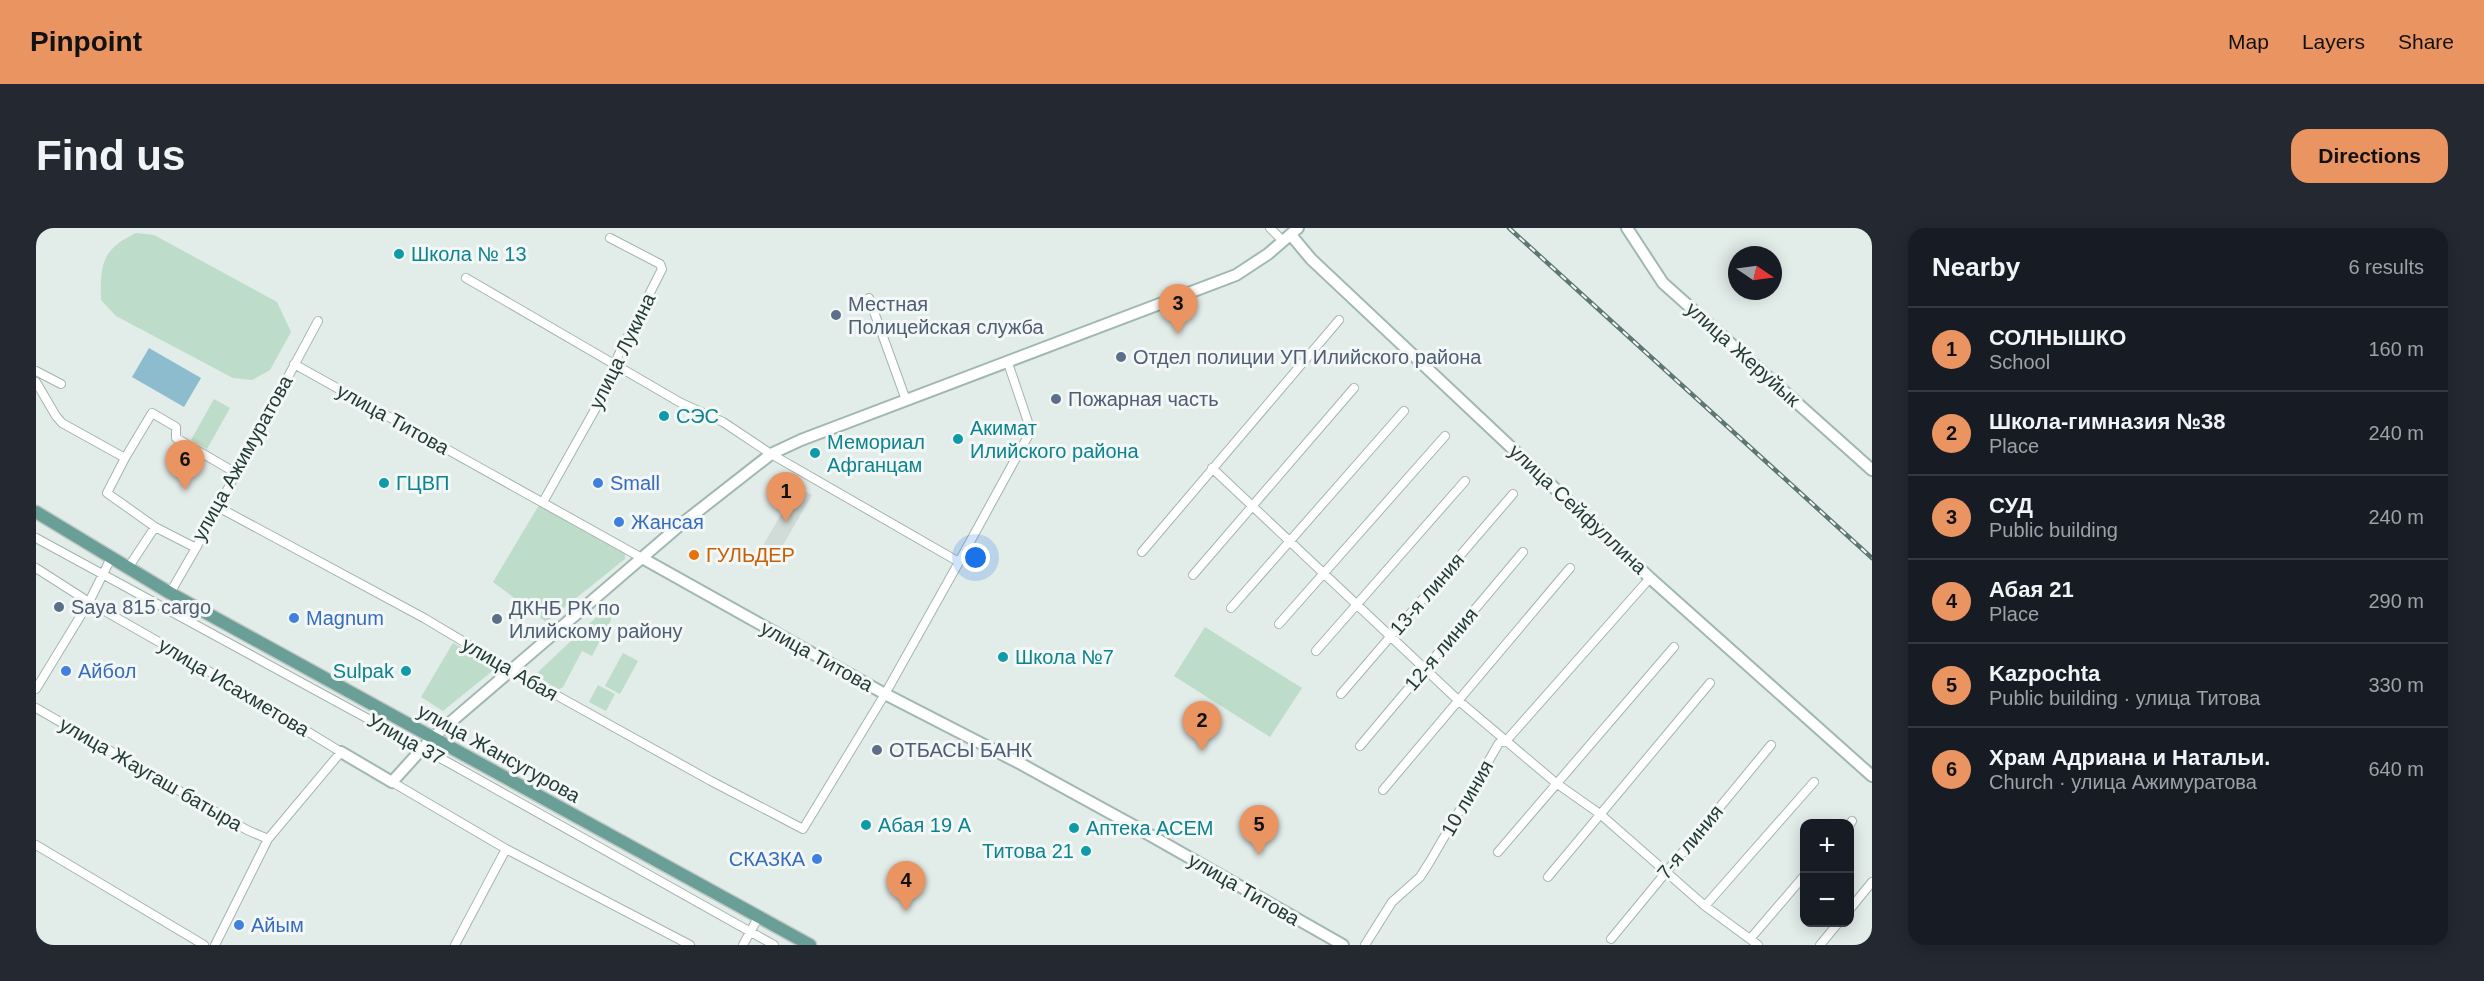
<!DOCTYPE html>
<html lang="en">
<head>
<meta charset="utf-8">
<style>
	body { margin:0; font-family:Helvetica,sans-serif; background:#242831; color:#f1f3f6 }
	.controls { position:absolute; right:18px; bottom:18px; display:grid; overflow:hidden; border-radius:12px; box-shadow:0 3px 15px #0003 }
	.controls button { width:54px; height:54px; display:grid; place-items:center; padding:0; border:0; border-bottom:2px solid #363941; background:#171b24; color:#f1f3f6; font:30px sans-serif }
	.compass { position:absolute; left:1692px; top:18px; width:54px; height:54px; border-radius:50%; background:#171b24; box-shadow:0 3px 15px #0003; rotate:103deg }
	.you { position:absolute; left:940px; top:330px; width:21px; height:21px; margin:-15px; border:4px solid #fff; border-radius:50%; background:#1a73e8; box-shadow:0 0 0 9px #1a73e833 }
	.badge { display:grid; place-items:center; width:39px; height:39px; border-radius:50%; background:#ea9462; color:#111; font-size:20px; font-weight:700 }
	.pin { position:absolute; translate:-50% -50px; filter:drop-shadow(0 2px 3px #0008) }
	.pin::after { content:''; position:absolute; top:32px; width:21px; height:18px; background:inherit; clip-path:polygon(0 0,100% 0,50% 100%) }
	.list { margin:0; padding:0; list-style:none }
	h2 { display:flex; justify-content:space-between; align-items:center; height:78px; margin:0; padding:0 24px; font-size:26px }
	h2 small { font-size:20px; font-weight:400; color:#9ea1a6 }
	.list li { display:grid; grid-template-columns:39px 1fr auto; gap:18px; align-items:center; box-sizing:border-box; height:84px; padding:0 24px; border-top:2px solid #363941 }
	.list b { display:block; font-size:22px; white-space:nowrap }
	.list p { margin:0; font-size:20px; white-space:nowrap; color:#9ea1a6 }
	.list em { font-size:20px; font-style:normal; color:#9ea1a6 }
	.map { position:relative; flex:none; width:1836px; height:717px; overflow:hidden; border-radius:18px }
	header { display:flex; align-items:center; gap:36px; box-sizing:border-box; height:84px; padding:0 30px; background:#ea9462; color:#111 }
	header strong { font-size:28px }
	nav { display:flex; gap:33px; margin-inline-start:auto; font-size:21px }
	.intro { display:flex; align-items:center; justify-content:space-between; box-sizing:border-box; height:144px; padding:0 36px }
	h1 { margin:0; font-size:42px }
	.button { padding:15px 27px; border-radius:18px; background:#ea9462; color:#111; font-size:21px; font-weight:700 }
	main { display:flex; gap:36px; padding:0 36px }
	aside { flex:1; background:#171b24; border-radius:18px; box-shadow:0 3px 15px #0003 }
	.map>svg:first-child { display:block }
</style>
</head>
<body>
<header>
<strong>Pinpoint</strong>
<nav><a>Map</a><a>Layers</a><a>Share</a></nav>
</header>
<div class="intro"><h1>Find us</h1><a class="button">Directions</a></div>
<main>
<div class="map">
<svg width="1836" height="717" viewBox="0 0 1836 717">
	<rect width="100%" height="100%" fill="#e2ece9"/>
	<path fill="#d1dbd8" d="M 761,259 L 776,267 L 740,329 L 725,321 Z"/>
	<path fill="#bddcc9" d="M 100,5 L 118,7 L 241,74 L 255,104 L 234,142 L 216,152 L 197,150 L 80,88 L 65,72 C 64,36 66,21 100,5 Z
		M 178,171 L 194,180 L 171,221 L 155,212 Z
		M 503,277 L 589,324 L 589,331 L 510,394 L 457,354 Z
		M 568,382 L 575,385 L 575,392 L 556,428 L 546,423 L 527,459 L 522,462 L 506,451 L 502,444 Z
		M 1169,399 L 1266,460 L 1234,509 L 1138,448 Z
		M 417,415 L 460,440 L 407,483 L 385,469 Z
		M 587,425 L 602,433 L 584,466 L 569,458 Z
		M 562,457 L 579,466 L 570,483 L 553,474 Z"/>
	<path fill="#8dbcce" d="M 113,120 L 165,150 L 148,179 L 96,149 Z"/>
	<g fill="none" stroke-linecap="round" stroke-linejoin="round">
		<g stroke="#a5b4b0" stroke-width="10">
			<path id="street" d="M 1234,0 L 1247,13
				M 833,70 L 870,172
				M 258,136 L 606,330
				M 0,143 L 25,156
				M 0,154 L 20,188 L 26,195 L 89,230 L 71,265 L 119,299
				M 89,230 L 116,185 L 140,199 L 140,210 L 200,245
				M 1176,240 L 1423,473 L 1520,555 L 1564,586 L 1669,678 L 1722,717
				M 507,274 L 579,146 L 582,128 L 626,41 L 624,36 L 574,10
				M 182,279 L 388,390 L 475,442 L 675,553 L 767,601 L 849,466 L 923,334 L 735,226 L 687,194 L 645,175 L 430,50
				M 0,310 L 415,536 L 738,717
				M 1106,324 L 1303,92
				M 923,334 L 992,208 L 992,194 L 972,135
				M 0,340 L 53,374 L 75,330
				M 92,340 L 119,299 L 160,320 L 282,93
				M 1157,347 L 1318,160
				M 134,365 L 160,320
				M 1195,380 L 1368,183
				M 1243,396 L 1409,208
				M 1280,423 L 1429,253
				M 0,461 L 53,374 L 151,430 L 305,524 L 232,611 L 179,717
				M 1305,466 L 1477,266
				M 0,480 L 211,602 L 232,611
				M 1324,518 L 1487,324
				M 356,554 L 470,621 L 654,717
				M 1347,562 L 1534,340
				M 1814,596 L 1816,593
				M 0,617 L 168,717
				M 1462,624 L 1638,419
				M 1512,649 L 1674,455
				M 1669,678 L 1778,554
				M 1814,681 L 1836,654
				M 1575,711 L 1735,517
				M 1714,711 L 1768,648
				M 419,717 L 470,621
				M 707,717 L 723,688
				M 1329,717 L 1356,674 L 1384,649 L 1393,635 L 1463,515 L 1470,513 L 1614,350
				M 1784,717 L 1803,694"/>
		</g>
		<g stroke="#a1b7b2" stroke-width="14">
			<path id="secondary" d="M 1591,0 L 1627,55 L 1836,242
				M 1255,7 L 1275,31 L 1614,350 L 1836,548
				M 606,330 L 849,466 L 987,537 L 1098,598 L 1307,717
				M 305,524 L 356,554 L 395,511 L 643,298 L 735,226 L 765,212 L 1200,47 L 1232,26 L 1262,0"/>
		</g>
		<g stroke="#c1c8c7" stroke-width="15">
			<path id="primary" d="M 0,284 L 134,365 L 774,717"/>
		</g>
		<use href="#street" stroke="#fff" stroke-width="8"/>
		<use href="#secondary" stroke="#fff" stroke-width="10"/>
		<use href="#primary" stroke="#699f97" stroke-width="12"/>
		<g stroke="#5e7773" stroke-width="4.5">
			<path id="rail" d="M 1473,0 L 1836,330"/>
		</g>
		<use href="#rail" stroke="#f3f8f6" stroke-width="2" stroke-dasharray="7" stroke-linecap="butt"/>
	</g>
	<g fill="#0f9aa8" stroke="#f3f8f6" stroke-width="2">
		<circle cx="363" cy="26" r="6"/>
		<circle cx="628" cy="188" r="6"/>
		<circle cx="922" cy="211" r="6"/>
		<circle cx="779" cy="225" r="6"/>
		<circle cx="348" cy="255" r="6"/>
		<circle cx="967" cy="429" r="6"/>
		<circle cx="370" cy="443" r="6"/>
		<circle cx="830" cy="597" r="6"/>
		<circle cx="1038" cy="600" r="6"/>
		<circle cx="1050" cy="623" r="6"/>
	</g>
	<g fill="#5c6f8a" stroke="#f3f8f6" stroke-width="2">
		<circle cx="800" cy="87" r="6"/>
		<circle cx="1085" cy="129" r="6"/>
		<circle cx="1020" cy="171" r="6"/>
		<circle cx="23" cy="379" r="6"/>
		<circle cx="461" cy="391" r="6"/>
		<circle cx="841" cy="522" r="6"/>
	</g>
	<g fill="#3f7fe0" stroke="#f3f8f6" stroke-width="2">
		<circle cx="562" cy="255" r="6"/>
		<circle cx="583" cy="294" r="6"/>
		<circle cx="258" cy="390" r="6"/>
		<circle cx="30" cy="443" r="6"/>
		<circle cx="781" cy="631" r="6"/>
		<circle cx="203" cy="697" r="6"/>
	</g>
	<circle fill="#e8710a" stroke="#f3f8f6" stroke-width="2" cx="658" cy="327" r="6"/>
	<g text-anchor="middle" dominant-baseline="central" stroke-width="6" stroke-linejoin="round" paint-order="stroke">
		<g font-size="20" fill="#0d838f" stroke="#f3f8f6" text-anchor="start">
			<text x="375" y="26">Школа № 13</text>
			<text x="640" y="188">СЭС</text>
			<text x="934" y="200">Акимат<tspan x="934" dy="23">Илийского района</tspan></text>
			<text x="791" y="214">Мемориал<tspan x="791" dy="23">Афганцам</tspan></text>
			<text x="360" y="255">ГЦВП</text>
			<text x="979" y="429">Школа №7</text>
			<text x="358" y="443" text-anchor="end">Sulpak</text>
			<text x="842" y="597">Абая 19 А</text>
			<text x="1050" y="600">Аптека АСЕМ</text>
			<text x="1038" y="623" text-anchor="end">Титова 21</text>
		</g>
		<g font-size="20" fill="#4e5e75" stroke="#f3f8f6" text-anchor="start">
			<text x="812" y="76">Местная<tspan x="812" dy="23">Полицейская служба</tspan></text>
			<text x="1097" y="129">Отдел полиции УП Илийского района</text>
			<text x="1032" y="171">Пожарная часть</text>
			<text x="35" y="379">Saya 815 cargo</text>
			<text x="473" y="380">ДКНБ РК по<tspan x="473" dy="23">Илийскому району</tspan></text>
			<text x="853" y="522">ОТБАСЫ БАНК</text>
		</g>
		<g font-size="20" fill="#233c38" stroke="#f3f8f6">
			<text transform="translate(586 123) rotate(-64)">улица Лукина</text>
			<text transform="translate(1707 126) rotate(42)">улица Жеруйык</text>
			<text transform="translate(357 191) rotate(29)">улица Титова</text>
			<text transform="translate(206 230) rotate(-61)">улица Ажимуратова</text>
			<text transform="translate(1542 281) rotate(43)">улица Сейфуллина</text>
			<text transform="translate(1391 366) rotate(-49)">13-я линия</text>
			<text transform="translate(1405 421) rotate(-50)">12-я линия</text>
			<text transform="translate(781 428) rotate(29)">улица Титова</text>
			<text transform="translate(474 441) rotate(30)">улица Абая</text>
			<text transform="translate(198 459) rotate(31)">улица Исахметова</text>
			<text transform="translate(370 511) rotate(29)">Улица 37</text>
			<text transform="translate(463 525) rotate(29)">улица Жансугурова</text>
			<text transform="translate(115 546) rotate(30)">улица Жаугаш батыра</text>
			<text transform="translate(1431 570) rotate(-60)">10 линия</text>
			<text transform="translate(1654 614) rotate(-50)">7-я линия</text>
			<text transform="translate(1208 661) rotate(30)">улица Титова</text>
		</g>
		<g font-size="20" fill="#366cbe" stroke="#f3f8f6" text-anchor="start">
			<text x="574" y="255">Small</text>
			<text x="595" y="294">Жансая</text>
			<text x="270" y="390">Magnum</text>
			<text x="42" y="443">Айбол</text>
			<text x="769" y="631" text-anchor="end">СКАЗКА</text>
			<text x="215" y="697">Айым</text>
		</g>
		<g font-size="20" fill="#c56008" stroke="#f3f8f6" text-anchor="start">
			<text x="670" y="327">ГУЛЬДЕР</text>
		</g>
	</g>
</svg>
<div class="controls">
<button>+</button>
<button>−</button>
</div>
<svg class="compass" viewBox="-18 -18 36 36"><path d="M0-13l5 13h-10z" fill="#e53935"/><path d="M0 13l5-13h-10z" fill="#9ea1a6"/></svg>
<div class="you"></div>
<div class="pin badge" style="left:750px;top:294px">1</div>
<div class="pin badge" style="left:1166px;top:523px">2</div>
<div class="pin badge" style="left:1142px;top:106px">3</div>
<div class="pin badge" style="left:870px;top:683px">4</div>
<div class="pin badge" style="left:1223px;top:627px">5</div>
<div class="pin badge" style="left:149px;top:262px">6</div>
</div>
<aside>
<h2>Nearby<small>6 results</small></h2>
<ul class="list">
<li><span class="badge">1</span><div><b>СОЛНЫШКО</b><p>School</p></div><em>160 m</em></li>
<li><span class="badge">2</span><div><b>Школа-гимназия №38</b><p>Place</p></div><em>240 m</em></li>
<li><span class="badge">3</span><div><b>СУД</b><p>Public building</p></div><em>240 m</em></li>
<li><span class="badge">4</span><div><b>Абая 21</b><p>Place</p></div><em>290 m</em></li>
<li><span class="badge">5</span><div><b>Kazpochta</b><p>Public building · улица Титова</p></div><em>330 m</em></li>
<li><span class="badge">6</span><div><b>Храм Адриана и Натальи.</b><p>Church · улица Ажимуратова</p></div><em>640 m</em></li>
</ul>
</aside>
</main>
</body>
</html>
